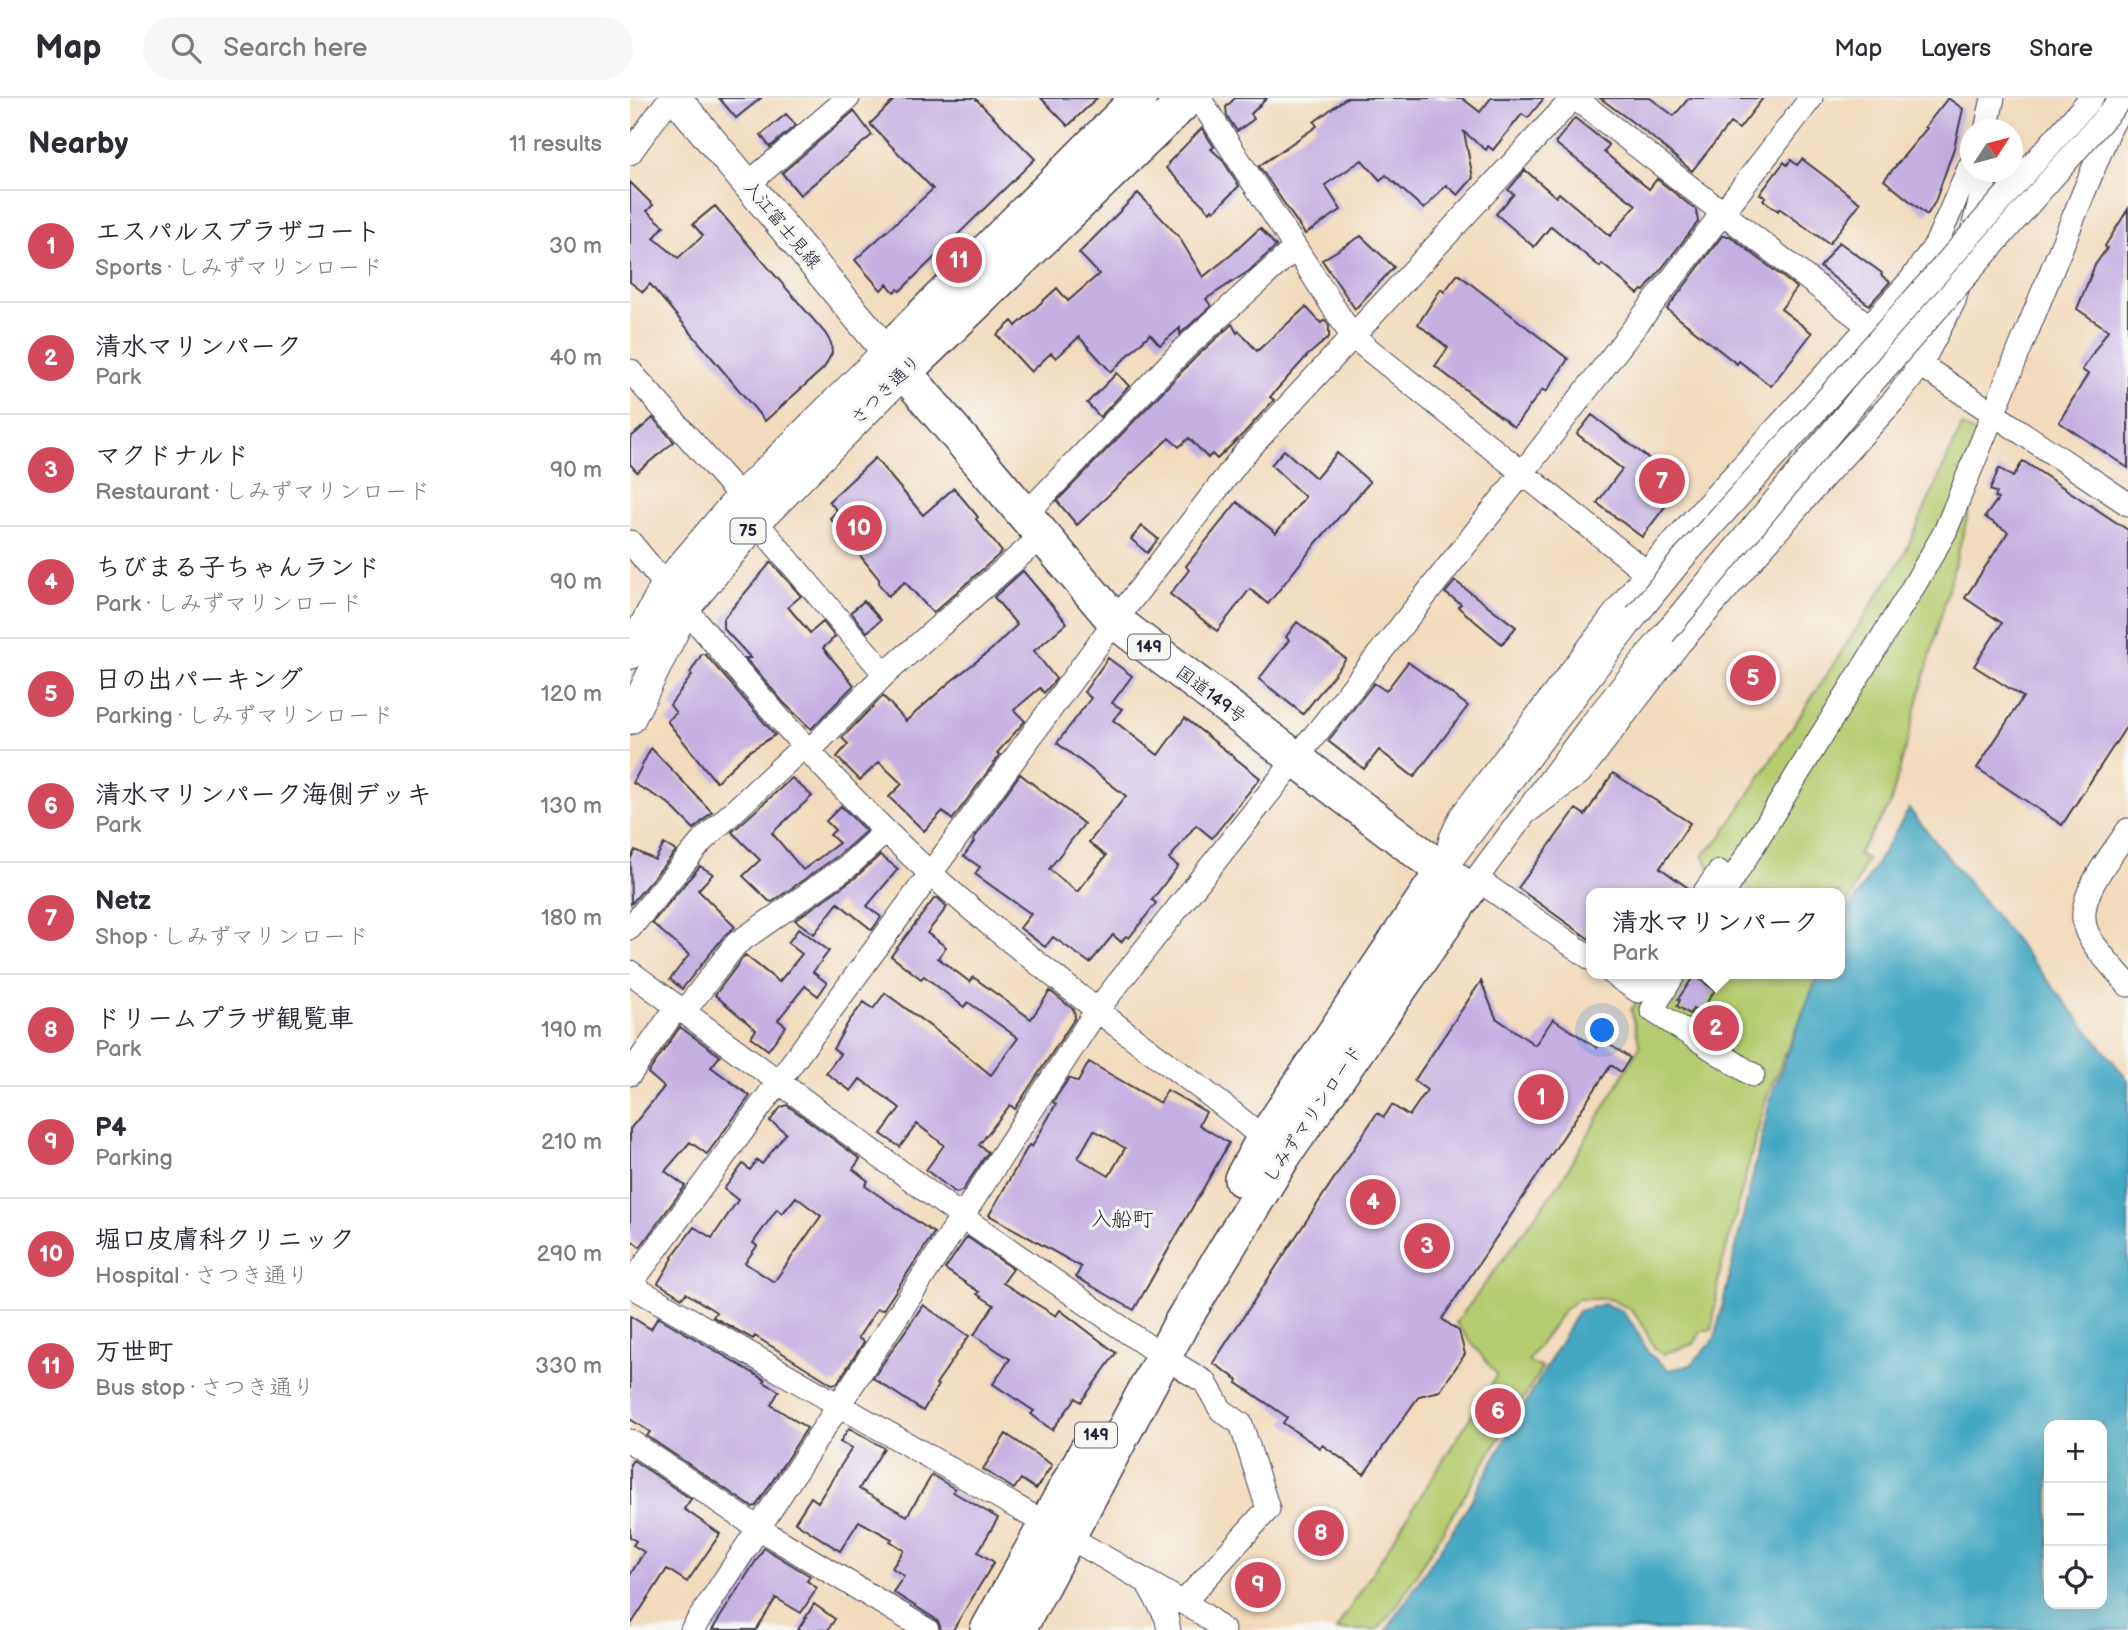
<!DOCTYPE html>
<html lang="en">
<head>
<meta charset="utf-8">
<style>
	body { margin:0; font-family:"Balsamiq Sans","Klee One",sans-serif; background:#f7f7f7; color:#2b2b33 }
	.controls { position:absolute; right:21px; bottom:21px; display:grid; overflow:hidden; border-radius:14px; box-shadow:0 7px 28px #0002 }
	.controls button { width:63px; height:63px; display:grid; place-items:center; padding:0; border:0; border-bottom:2px solid #e1e1e2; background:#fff; color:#2b2b33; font:35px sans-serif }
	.compass { position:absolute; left:1330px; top:21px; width:63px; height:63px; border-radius:50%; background:#fff; box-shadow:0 7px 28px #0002; rotate:54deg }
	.you { position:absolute; left:973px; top:933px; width:24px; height:24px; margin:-18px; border:5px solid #fff; border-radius:50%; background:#1a73e8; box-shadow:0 0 0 10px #1a73e833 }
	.badge { display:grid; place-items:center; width:46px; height:46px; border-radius:50%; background:#d1495b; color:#fff; font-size:23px; font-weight:700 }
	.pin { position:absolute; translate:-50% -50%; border:4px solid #fff; box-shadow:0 2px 7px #0006 }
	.popup { position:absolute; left:956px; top:790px; width:259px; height:91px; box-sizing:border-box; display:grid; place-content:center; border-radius:14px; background:#fff; filter:drop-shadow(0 2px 5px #0005); font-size:23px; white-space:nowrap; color:#7c7c81 }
	.popup b { font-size:26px; color:#2b2b33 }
	.popup::after { content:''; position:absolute; left:50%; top:100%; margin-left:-14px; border:14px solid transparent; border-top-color:#fff }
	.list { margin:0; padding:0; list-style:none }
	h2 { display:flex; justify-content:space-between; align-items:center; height:91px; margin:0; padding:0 28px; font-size:30px }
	h2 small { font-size:23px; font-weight:400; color:#7c7c81 }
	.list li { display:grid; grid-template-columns:46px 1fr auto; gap:21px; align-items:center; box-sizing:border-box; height:112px; padding:0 28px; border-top:2px solid #e1e1e2 }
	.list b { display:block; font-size:26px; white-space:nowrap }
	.list p { margin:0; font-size:23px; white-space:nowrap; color:#7c7c81 }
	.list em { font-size:23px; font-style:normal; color:#7c7c81 }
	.icon { flex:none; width:38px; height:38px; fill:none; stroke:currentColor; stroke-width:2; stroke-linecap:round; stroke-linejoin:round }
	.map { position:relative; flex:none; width:1498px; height:1532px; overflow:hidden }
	header { display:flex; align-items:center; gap:42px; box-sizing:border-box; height:98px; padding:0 35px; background:#fff; border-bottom:2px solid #e1e1e2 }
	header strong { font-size:33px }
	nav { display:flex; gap:38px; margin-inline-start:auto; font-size:24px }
	.search { width:490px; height:63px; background:#f7f7f7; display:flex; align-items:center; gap:18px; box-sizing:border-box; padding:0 24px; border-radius:38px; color:#7c7c81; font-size:26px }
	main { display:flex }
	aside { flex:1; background:#fff }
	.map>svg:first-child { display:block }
</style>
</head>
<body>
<header>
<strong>Map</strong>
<div class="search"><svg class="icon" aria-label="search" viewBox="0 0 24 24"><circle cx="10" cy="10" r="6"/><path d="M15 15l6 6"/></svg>Search here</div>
<nav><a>Map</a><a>Layers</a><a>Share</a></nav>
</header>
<main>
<aside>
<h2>Nearby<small>11 results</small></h2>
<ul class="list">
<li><span class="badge">1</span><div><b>エスパルスプラザコート</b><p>Sports · しみずマリンロード</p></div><em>30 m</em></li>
<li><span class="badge">2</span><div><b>清水マリンパーク</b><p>Park</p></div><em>40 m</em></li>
<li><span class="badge">3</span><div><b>マクドナルド</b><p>Restaurant · しみずマリンロード</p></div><em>90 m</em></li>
<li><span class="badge">4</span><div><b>ちびまる子ちゃんランド</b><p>Park · しみずマリンロード</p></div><em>90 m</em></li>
<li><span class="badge">5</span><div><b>日の出パーキング</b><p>Parking · しみずマリンロード</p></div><em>120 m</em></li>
<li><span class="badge">6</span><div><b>清水マリンパーク海側デッキ</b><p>Park</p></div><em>130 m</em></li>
<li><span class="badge">7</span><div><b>Netz</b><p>Shop · しみずマリンロード</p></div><em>180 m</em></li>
<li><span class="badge">8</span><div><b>ドリームプラザ観覧車</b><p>Park</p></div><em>190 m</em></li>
<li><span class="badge">9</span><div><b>P4</b><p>Parking</p></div><em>210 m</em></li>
<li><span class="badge">10</span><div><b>堀口皮膚科クリニック</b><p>Hospital · さつき通り</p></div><em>290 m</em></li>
<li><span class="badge">11</span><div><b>万世町</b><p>Bus stop · さつき通り</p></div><em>330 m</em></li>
</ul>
</aside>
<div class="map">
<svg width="1498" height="1532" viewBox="0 0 1498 1532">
	<rect width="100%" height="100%" fill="#f6f6f2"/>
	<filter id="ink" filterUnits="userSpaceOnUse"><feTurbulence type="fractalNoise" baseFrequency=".0143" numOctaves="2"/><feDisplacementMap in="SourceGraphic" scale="14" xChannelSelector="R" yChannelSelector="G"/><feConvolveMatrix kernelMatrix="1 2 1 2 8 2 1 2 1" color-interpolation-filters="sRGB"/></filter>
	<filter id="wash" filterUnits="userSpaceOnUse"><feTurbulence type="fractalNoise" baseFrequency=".00686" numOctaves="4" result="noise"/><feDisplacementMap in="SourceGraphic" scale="28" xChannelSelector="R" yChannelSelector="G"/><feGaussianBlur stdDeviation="1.57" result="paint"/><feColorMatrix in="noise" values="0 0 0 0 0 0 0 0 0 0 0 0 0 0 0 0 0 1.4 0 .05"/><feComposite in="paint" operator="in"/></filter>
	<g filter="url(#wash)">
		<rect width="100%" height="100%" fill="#f2dbbc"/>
		<path fill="#b6cc70" stroke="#6c7756" stroke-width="2" d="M 1332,328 L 1358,343 L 1260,707 L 1228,756 L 1237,761 L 1210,824 L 1210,795 L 1086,795 L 1089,790 L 1073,757 L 1091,739 L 1273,459 Z
			M 1027,876 L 1189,876 L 1136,1001 L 1089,1178 L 1082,1232 L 1072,1232 L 1064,1246 L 1033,1256 L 1025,1251 L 1011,1224 L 999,1210 L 979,1201 L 948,1201 L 934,1212 L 898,1263 L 912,1270 L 767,1508 L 747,1532 L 706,1532 L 867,1277 L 826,1225 L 931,1083 L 1010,948 L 1001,912 Z"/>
		<path fill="#44a8c3" stroke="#33657f" stroke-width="2" fill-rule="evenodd" d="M 1279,711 L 1498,982 L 1498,1532 L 757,1532 L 835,1413 L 948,1213 L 973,1206 L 991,1212 L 1004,1228 L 1018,1255 L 1039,1272 L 1061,1267 L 1085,1240 L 1141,999 L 1188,876 L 1210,876 L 1210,827 ZM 1419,1327 L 1472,1327 L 1472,1506 L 1419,1506 Z"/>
		<g id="blocks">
			<path fill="#c5b0e2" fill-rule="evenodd" d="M 89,0 L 131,0 L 106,20 Z
				M 266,0 L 345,0 L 405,61 L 270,193 L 268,191 L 264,194 L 257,186 L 251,192 L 225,162 L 303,91 L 240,26 Z
				M 411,0 L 467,0 L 438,28 Z
				M 605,0 L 637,0 L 621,16 L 624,21 L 607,33 L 597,18 L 596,9 Z
				M 716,0 L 832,0 L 850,14 L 861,0 L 914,0 L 898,20 L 892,16 L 863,52 L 858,48 L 856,52 L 834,34 L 843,80 L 828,97 L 816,87 L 794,111 L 756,77 L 750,82 L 732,62 L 695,87 L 711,112 L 675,136 L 629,68 L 687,28 L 684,24 Z
				M 970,0 L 1020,0 L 1044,18 L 1059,0 L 1133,0 L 1109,31 L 1100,25 L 1062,73 L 1017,35 Z
				M 1318,0 L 1333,11 L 1324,50 L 1305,104 L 1297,117 L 1254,82 L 1297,30 L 1295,29 Z
				M 224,13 L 242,37 L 170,97 L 152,75 Z
				M 156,16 L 166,27 L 140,49 L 131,37 Z
				M 945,20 L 979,47 L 974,54 L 1019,91 L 1027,81 L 1066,112 L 1068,124 L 1014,193 L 1012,192 L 1008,196 L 972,166 L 970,169 L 921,128 L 904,149 L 866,116 L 884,96 L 878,92 L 895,72 L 926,99 L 929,95 L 980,138 L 1006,107 L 925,45 Z
				M 572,30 L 584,49 L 581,51 L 592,61 L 609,88 L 584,113 L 582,111 L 580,114 L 536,70 L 539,66 L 538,65 Z
				M 1172,61 L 1230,105 L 1199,146 L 1149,110 L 1148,113 L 1133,102 L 1135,99 L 1130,96 L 1154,64 L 1157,67 L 1161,62 L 1167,67 Z
				M 0,84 L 23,107 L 17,113 L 34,128 L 24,140 L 48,160 L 73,138 L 63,126 L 85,108 L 195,235 L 201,245 L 202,255 L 194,270 L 135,323 L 20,186 L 13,194 L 0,184 Z
				M 508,95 L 549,139 L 573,179 L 601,157 L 630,130 L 646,148 L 619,173 L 576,201 L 581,208 L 550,236 L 550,230 L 530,247 L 520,236 L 481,274 L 449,239 L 426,260 L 421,255 L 401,274 L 367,237 L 382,223 L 386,228 L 427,190 L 438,203 L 469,176 L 449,155 Z
				M 1498,111 L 1498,370 L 1429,324 L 1458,276 L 1452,272 L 1478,232 L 1447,211 L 1465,167 L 1477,150 L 1475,148 Z
				M 731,138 L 764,169 L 725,211 L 692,162 Z
				M 1092,138 L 1100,138 L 1167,190 L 1151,211 L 1182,235 L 1141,288 L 1109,263 L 1107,266 L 1037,211 Z
				M 1209,144 L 1252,175 L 1251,177 L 1260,184 L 1239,207 L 1190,169 Z
				M 828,176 L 938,261 L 916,294 L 913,291 L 884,329 L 805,268 L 818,250 L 788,226 L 811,191 L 814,194 Z
				M 676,209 L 691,225 L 695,222 L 699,228 L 699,239 L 677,258 L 640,299 L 644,302 L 614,335 L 587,361 L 582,356 L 578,360 L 559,340 L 549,349 L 539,340 L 447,427 L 427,403 L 565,260 L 602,226 L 607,235 L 609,233 L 627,253 Z
				M 487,275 L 499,288 L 470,319 L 457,305 Z
				M 962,317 L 1052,386 L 1012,439 L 967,405 L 992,371 L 947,336 Z
				M 23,320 L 44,344 L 7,374 L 0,366 L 0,340 Z
				M 654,352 L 686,380 L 707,355 L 740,384 L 688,443 L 638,506 L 620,491 L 587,533 L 540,496 L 559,472 L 556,468 L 607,404 L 646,435 L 675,399 L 641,367 Z
				M 245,360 L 293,417 L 324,390 L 348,419 L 346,421 L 372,454 L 303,515 L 275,484 L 258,498 L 249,486 L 249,481 L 200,420 L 207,413 L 199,403 Z
				M 1393,363 L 1498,432 L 1498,626 L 1432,727 L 1347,670 L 1393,599 L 1344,568 L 1372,525 L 1335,500 L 1378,434 L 1355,419 L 1368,401 L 1365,399 L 1367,395 L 1360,392 L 1369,370 L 1383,379 Z
				M 512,428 L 528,441 L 517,455 L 501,441 Z
				M 141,464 L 171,498 L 158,509 L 180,535 L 193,524 L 205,539 L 193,550 L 224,587 L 181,631 L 154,605 L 115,560 L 121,560 L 93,530 L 93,521 Z
				M 393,473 L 437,525 L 404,553 L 426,581 L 414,595 L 410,590 L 384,612 L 395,623 L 367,655 L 370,657 L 322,722 L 313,713 L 294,733 L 259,699 L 272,686 L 249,664 L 230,682 L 207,659 L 218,646 L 212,640 L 253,598 L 276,623 L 320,584 L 361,552 L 387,527 L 364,499 Z
				M 825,483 L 886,529 L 872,546 L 828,509 L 831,506 L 815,495 Z
				M 234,503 L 251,522 L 237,534 L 221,514 Z
				M 667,524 L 716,561 L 673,616 L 629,581 L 659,542 L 656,539 Z
				M 72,556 L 75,556 L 145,637 L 118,654 L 86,684 L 37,623 L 46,615 L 40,607 L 62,577 L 60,575 Z
				M 478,560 L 502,578 L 482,605 L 492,611 L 483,622 L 528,657 L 555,620 L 630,680 L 582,740 L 566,727 L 539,761 L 548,768 L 522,802 L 526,805 L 499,840 L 496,838 L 491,844 L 483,837 L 460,865 L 423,839 L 415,849 L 390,830 L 401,816 L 345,776 L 350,769 L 334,758 L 344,744 L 343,742 L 390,676 L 454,726 L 419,771 L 447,794 L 476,758 L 459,744 L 496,698 L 427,645 L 461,600 L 454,594 Z
				M 778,564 L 838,608 L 784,679 L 749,652 L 734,671 L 698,643 L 744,585 L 756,593 Z
				M 21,650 L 82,714 L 64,731 L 38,705 L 3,685 Z
				M 983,675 L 1060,725 L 1030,770 L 1061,792 L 1060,795 L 962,795 L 962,843 L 888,790 L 946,711 L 955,717 Z
				M 162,680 L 182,698 L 142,735 L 173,772 L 209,745 L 200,737 L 205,732 L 196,723 L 211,708 L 236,733 L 209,757 L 142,804 L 139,803 L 113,778 L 130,762 L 102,734 Z
				M 34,746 L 46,753 L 1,806 L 0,762 L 5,752 L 25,762 Z
				M 250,757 L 268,771 L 237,808 L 251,819 L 242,832 L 208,805 L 184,836 L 165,822 L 226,779 Z
				M 70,768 L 83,776 L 68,792 L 105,829 L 95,837 L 52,891 L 40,881 L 59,857 L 22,825 Z
				M 308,800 L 317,809 L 297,835 L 316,849 L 308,860 L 340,884 L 343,879 L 401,921 L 420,893 L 444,912 L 445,920 L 385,1011 L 380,1007 L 349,1047 L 358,1054 L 332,1093 L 326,1095 L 296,1072 L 314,1047 L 287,1026 L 270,1049 L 251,1036 L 270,1010 L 230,981 L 221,993 L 196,975 L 210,956 L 203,951 L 219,923 L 234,904 L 243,911 L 255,895 L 312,937 L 361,977 L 388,940 L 338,904 L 334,909 L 294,878 L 291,881 L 261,858 L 304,801 Z
				M 169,830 L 199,853 L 183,874 L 197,885 L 188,898 L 175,888 L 148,922 L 156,928 L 138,952 L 121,939 L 126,932 L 85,897 L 115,857 L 149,884 L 172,856 L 158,845 Z
				M 1064,878 L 1085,892 L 1070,915 L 1063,911 L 1060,916 L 1047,908 L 1050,902 L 1048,901 Z
				M 851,883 L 866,920 L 905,947 L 923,921 L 967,950 L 973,942 L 1000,960 L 991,974 L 981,967 L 812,1221 L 829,1233 L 835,1256 L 810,1293 L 789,1298 L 734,1376 L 692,1347 L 690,1350 L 653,1325 L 657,1319 L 607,1285 L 608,1282 L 583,1265 L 747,1015 L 754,1019 L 762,1007 L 779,1018 L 797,992 L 784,983 Z
				M 50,929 L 90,958 L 81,969 L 120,998 L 77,1056 L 60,1044 L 35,1073 L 55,1088 L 10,1149 L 0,1141 L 0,1031 L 34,989 L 18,975 Z
				M 459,964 L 530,1005 L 537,992 L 576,1014 L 569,1027 L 599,1045 L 504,1212 L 446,1179 L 451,1169 L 359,1117 L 399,1047 L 402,1049 L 426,1006 L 423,1004 L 439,980 L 448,984 ZM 464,1032 L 495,1050 L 479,1078 L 448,1060 Z
				M 157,1007 L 230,1061 L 223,1071 L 238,1083 L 235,1088 L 304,1135 L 253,1212 L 247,1211 L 228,1240 L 234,1244 L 207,1285 L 202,1286 L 125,1238 L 123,1241 L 83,1219 L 86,1214 L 56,1195 L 52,1200 L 28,1185 L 43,1160 L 42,1159 L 64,1129 L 82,1140 L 108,1102 L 94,1091 L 113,1066 L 120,1072 L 127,1062 L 132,1066 L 156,1035 L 140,1023 L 151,1009 ZM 166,1099 L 191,1118 L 144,1184 L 115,1165 L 127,1148 L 123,1145 L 147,1111 L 152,1116 Z
				M 337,1139 L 383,1171 L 373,1185 L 426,1218 L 430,1212 L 486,1255 L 451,1304 L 446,1300 L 422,1332 L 401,1316 L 404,1313 L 363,1286 L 380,1261 L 344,1237 L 364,1207 L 347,1196 L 349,1194 L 315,1171 Z
				M 293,1207 L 339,1238 L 306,1286 L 308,1287 L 293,1313 L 243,1280 Z
				M 0,1218 L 21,1231 L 28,1219 L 135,1282 L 134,1284 L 149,1293 L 141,1307 L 177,1330 L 126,1408 L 122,1409 L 17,1338 L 20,1334 L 0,1321 Z
				M 219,1330 L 254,1350 L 229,1391 L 277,1418 L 302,1377 L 325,1391 L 323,1394 L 368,1420 L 348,1454 L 364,1464 L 323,1532 L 311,1532 L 309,1525 L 304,1520 L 263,1494 L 274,1478 L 262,1470 L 274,1452 L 260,1443 L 262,1441 L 229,1423 L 210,1453 L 165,1424 L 181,1399 L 188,1404 L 222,1350 L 210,1344 Z
				M 376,1336 L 422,1367 L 406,1391 L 391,1381 L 384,1391 L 353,1371 Z
				M 3,1362 L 61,1401 L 54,1411 L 90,1436 L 57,1484 L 37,1471 L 0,1528 L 0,1477 L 14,1454 L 3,1447 L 6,1443 L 0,1439 L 0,1366 Z
				M 134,1450 L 180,1478 L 177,1483 L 187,1490 L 171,1515 L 146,1500 L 126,1532 L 82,1532 Z
				M 184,1506 L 205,1521 L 198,1532 L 168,1532 Z"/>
		</g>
	</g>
	<g filter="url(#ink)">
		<use href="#blocks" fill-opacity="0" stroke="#413e4e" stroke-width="2"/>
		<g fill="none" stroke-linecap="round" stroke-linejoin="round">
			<g stroke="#413e4e" stroke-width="25">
				<path id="minor" d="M 569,0 L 722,238 L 1016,474
					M 945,0 L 1249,236
					M 1356,32 L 1363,0
					M 0,55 L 40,0
					M 118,86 L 218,0
					M 1279,259 L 1498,406
					M 0,273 L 111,399
					M 395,417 L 555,250 L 665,150
					M 126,424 L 255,576
					M 0,444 C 95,558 189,674 299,774 C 351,821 411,868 467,912 C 525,958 587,999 643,1049
					M 179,653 L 255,576 L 412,438
					M 897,714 L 950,675 L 1049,546 L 1193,380 L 1266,300 L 1290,268 L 1324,203 L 1355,84 L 1353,74
					M 1498,732 C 1480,761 1438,805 1460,840 C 1470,857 1486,872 1498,887
					M 819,765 L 1006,518
					M 813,773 L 821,740 L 831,718 L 1016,474 L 1281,182 L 1306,146 L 1340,68
					M 847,781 L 962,861
					M 838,792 L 959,629 L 1034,536
					M 1074,795 L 1089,774
					M 1094,795 L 1282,491 L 1315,434 L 1480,30 L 1494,4
					M 0,830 L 73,742 L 174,648
					M 0,874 L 332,1119 L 532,1258 L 575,1284 L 591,1312 L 611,1326 L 638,1411 L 553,1505
					M 983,876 L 1008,893 L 1019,876
					M 1044,876 L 1022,912 L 1123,977
					M 53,915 L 106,846 L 218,768 L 256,733
					M 0,976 L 47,909
					M 0,1187 L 485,523 L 614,356 L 943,0
					M 0,1187 L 573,1516 L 593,1532
					M 0,1343 L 128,1430 L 297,1532
					M 518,1486 L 536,1518 L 539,1532
					M 62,1532 L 467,912 L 894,373 L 1181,0"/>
			</g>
			<g stroke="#413e4e" stroke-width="32">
				<path id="major" d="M 0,556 L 36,487 L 111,399 L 257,254 L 46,0
					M 0,621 L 55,510 L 126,424 L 275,273"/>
			</g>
			<g stroke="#413e4e" stroke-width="38">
				<path id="highway" d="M 275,273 L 558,0
					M 612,1081 L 634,1041 L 813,773
					M 358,1532 L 458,1351
					M 388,1532 L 552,1224 L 653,1058 L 838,792 L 485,523 L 257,254 L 509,0"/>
			</g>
			<use href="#minor" stroke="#fff" stroke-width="23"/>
			<use href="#major" stroke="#fff" stroke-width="30"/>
			<use href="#highway" stroke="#fff" stroke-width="35"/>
			<g stroke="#413e4e" stroke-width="25" stroke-linecap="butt">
				<path id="minor-bridge" d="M 1006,518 L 1054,459 L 1170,331 L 1461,0
					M 1034,536 L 1238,290 L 1492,0"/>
			</g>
			<use href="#minor-bridge" stroke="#fff" stroke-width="23"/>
		</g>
	</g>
	<g text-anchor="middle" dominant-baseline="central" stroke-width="6" stroke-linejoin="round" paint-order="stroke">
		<g fill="#f6f6f2" stroke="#626272" stroke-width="2">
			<rect x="100.5" y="420.5" width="35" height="25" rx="5"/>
			<rect x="498" y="536.5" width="42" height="25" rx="5"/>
			<rect x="445" y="1324.5" width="42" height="25" rx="5"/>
		</g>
		<g font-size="16" font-weight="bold" fill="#22223b">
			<text x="118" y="433">75</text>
			<text x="519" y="549">149</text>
			<text x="466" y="1337">149</text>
		</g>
		<g font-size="18" fill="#22223b" stroke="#f6f6f2">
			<text transform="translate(152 127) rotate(50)">入江富士見線</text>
			<text transform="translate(256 292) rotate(-45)">さつき通り</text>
			<text transform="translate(581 597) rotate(37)">国道149号</text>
			<text transform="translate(683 1016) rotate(-56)">しみずマリンロード</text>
		</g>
		<g font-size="21" fill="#22223b" stroke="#f6f6f2">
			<text x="492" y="1121">入船町</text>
		</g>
	</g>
</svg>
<div class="controls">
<button>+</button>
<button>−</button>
<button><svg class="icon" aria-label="locate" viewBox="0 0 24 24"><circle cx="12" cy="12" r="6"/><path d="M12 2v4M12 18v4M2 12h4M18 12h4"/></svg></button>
</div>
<svg class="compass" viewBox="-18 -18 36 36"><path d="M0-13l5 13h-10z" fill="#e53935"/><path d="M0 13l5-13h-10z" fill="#7c7c81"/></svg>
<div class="you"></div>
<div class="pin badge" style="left:911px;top:999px">1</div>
<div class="pin badge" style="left:1086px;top:930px">2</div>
<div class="popup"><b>清水マリンパーク</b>Park</div>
<div class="pin badge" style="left:797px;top:1148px">3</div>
<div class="pin badge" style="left:743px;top:1104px">4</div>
<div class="pin badge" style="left:1123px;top:580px">5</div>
<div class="pin badge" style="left:868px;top:1313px">6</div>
<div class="pin badge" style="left:1032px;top:383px">7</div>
<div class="pin badge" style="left:691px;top:1435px">8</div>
<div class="pin badge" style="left:628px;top:1487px">9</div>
<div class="pin badge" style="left:229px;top:430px">10</div>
<div class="pin badge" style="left:329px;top:162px">11</div>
</div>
</main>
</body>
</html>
